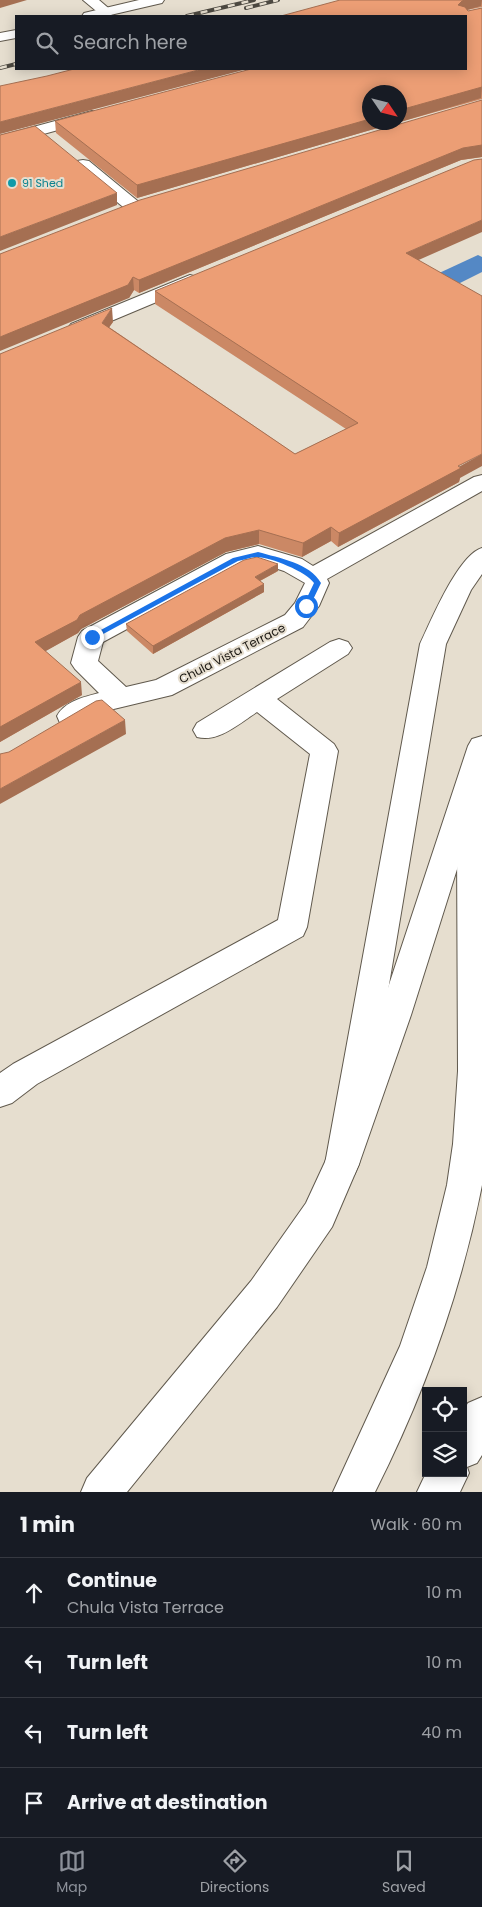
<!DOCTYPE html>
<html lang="en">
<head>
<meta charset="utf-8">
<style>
	body { margin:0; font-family:Poppins,sans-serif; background:#242831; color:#f1f3f6 }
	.controls { position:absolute; right:15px; bottom:15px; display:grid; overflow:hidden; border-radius:0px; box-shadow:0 2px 12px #0003 }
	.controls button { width:45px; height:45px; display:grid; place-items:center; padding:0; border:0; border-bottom:1px solid #363941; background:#171b24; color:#f1f3f6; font:25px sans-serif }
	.compass { position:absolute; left:362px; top:85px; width:45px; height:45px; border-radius:50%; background:#171b24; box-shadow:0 2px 12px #0003; rotate:125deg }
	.stop { position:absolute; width:15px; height:15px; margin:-11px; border:4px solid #1a73e8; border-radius:50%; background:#fff }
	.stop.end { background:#1a73e8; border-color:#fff; box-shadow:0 1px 5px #0008 }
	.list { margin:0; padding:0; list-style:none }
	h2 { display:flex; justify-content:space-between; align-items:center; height:65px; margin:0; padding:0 20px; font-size:21px }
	h2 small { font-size:16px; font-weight:400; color:#9ea1a6 }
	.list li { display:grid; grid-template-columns:32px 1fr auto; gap:15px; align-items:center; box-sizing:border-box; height:70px; padding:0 20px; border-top:1px solid #363941 }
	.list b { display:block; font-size:19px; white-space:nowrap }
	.list p { margin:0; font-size:16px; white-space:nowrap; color:#9ea1a6 }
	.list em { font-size:16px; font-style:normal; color:#9ea1a6 }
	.icon { flex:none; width:28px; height:28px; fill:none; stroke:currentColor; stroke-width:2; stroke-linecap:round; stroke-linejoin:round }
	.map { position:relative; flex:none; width:482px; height:1492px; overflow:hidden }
	.search { position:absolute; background:#171b24; box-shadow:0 2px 12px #0003; left:15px; right:15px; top:15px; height:55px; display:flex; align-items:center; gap:12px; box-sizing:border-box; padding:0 18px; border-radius:0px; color:#9ea1a6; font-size:19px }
	.sheet { height:345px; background:#171b24 }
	nav { display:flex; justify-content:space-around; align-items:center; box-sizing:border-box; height:70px; border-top:1px solid #363941; background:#171b24; font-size:14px; color:#9ea1a6 }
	nav a { display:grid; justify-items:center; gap:2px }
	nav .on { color:#8c9099 }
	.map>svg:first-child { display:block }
</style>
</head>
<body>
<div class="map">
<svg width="482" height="1492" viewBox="0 0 482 1492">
	<rect width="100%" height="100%" fill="#e6decf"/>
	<path fill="#5488c5" d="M 478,255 L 482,257 L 482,272 L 456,285 L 437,274 Z"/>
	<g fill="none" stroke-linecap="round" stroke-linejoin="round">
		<g stroke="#60594d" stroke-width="2">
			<path id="minor" d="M 83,0 L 99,0 L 113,12 L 111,15 L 101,15 Z
				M 92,111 L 98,113 L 100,116 L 98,119 L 0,146 L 0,136 Z
				M 83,160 L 89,161 L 140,203 L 143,207 L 140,211 L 134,212 L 128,211 L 77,169 L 74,165 L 77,161 Z
				M 190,275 L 197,277 L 200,281 L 197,285 L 85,332 L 78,334 L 71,332 L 68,328 L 71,324 Z
				M 482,475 L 482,491 L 327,579 L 329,583 L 319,606 L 303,627 L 172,695 L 97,713 L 80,723 L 70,726 L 60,723 L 57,716 C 65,701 84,697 99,693 L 75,669 L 71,663 L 78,637 L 82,631 L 226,554 L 258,546 L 302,559 L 313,566 L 474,477 ZM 257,562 L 284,571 L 305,583 L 295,603 L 285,615 L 156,680 L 126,687 L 98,661 L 103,642 L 243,566 Z
				M 339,639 L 348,642 L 352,648 L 348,654 L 277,699 L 334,744 L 338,751 L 307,927 L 303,936 L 37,1084 L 12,1103 L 0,1107 L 0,1073 L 13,1064 L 278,920 L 310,754 L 257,712 C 240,723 218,743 197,737 L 193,730 L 197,723 L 330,642 Z"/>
		</g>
		<g stroke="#60594d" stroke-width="2">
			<path id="major" d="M 139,0 L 164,0 L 162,3 L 106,16 L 82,16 L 84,13 Z
				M 16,30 L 16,38 L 0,41 L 0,33 Z
				M 482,736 L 482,790 L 411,1015 L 359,1164 L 332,1227 L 277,1307 L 127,1492 L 81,1492 L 87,1478 L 251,1281 L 306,1203 L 325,1162 L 379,1015 L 468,746 L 472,739 Z"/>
		</g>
		<g stroke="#60594d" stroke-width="2">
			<path id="highway" d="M 482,548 L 482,574 L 471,590 L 446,644 L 359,1164 L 354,1175 L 342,1180 L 330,1175 L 325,1164 L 420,644 C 431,621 458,555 482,548 Z
				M 482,746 L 482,1185 C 461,1292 424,1395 375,1492 L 333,1492 L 400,1346 L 427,1267 L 447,1185 L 453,1144 L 458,1071 L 457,843 L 468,756 L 472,749 Z
				M 482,1397 L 482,1455 L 477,1463 L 467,1467 L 469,1473 L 460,1492 L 417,1492 L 426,1473 L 463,1473 L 463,1411 L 468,1403 Z"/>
		</g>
		<use href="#minor" fill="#fff" fill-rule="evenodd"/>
		<use href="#major" fill="#fff" fill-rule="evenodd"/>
		<use href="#highway" fill="#fff" fill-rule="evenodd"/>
		<g stroke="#4d4941" stroke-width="4">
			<path id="rail" d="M 246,8 L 278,0
				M 187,16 L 254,0
				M 0,68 L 16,64"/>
		</g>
		<use href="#rail" stroke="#e6decf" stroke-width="2.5" stroke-dasharray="7" stroke-linecap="butt"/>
	</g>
	<path fill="#cb8865" d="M 340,0 L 482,0 L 482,7 L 467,10 L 468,11 L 482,8 L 482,99 L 400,122 L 400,92 L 370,122 L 398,122 L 137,198 L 56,133 L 55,121 L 466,69 Z
		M 482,100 L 482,157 L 461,160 L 139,293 L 134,290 L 129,298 L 0,254 Z
		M 418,260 L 460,478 L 459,482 L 338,547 L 331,541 L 302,557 L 259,544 L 226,552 L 81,629 L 78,633 L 45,651 L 82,695 L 0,742 L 0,354 L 113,322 L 109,327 L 295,454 L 346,429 L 155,304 L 155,291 Z
		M 278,571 L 260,581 L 264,592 L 153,654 L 127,631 L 126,624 Z"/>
	<path fill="#a56f52" d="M 0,0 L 27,0 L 0,8 Z
		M 465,0 L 482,0 L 481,6 L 460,12 L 458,5 L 462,1 Z
		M 202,69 L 247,69 L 0,134 L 0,122 Z
		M 482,87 L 481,98 L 400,122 L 400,110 Z
		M 370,119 L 370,122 L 398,122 L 137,198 L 137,185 Z
		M 482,145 L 482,157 L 461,160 L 139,293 L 139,280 L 463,148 Z
		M 117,193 L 117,205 L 0,251 L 0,237 Z
		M 482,220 L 482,232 L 405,266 L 406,253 Z
		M 133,277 L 134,290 L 129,298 L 0,351 L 0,337 Z
		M 112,308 L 113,322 L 103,336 L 102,323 Z
		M 482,454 L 482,466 L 460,478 L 459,482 L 338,547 L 339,533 Z
		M 331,527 L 331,541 L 302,557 L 303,543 Z
		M 259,530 L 259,544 L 226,552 L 81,629 L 78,633 L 37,656 L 35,642 L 80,615 L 225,538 Z
		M 278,564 L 278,571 L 254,584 L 255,577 Z
		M 264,584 L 264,592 L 153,654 L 153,646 Z
		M 81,682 L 82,695 L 0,742 L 0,727 Z
		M 125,720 L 126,734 L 0,804 L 0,789 Z"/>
	<path fill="#ec9e75" stroke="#a56f52" d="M 340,0 L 465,0 L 462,1 L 458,5 L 465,7 L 468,11 L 482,8 L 482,87 L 400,110 L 400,92 L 370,92 L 370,119 L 137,185 L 55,121 L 251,69 L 466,69 L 466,16 L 281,16 Z
		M 74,69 L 202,69 L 0,122 L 0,86 L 47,76 Z
		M 482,100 L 482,145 L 463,148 L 139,280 L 133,277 L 128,285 L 0,337 L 0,254 L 140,200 Z
		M 35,126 L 117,193 L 0,237 L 0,135 Z
		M 482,159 L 482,220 L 406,253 L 482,296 L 482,454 L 458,466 L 461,468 L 339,533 L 331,527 L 303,543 L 259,530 L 225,538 L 80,615 L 77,620 L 35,642 L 81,682 L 0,727 L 0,354 L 112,308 L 102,323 L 295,454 L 358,423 L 155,291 L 474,160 Z
		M 257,557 L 278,564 L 255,577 L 264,584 L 153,646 L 126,624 L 244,560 Z
		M 102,700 L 125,720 L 0,789 L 0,754 L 9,752 L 96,701 Z"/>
	<path fill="#1a73e8" d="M 258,552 C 279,558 310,563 321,583 L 309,608 L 303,606 L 314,583 C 307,572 270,557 257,557 C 251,557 244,560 238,561 L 94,639 L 88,637 L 233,558 Z"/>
	<circle fill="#0f9aa8" stroke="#e6decf" stroke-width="2" cx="12" cy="183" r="5"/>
	<g text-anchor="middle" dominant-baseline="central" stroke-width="4" stroke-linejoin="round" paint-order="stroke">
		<g font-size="11" fill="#0d838f" stroke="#e6decf" text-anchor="start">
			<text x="22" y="183">91 Shed</text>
		</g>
		<g font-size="12" fill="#1b1813" stroke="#e6decf">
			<text transform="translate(232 653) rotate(-27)">Chula Vista Terrace</text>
		</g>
	</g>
</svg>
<div class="controls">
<button><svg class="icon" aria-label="locate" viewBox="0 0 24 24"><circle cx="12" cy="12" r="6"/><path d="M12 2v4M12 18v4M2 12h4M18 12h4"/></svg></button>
<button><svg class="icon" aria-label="layers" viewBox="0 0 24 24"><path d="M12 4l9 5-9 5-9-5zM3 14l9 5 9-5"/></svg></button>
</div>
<svg class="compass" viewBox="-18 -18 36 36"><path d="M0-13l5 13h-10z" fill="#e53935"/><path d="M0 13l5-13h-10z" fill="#9ea1a6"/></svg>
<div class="stop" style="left:306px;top:606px"></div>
<div class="stop end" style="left:92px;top:637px"></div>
<div class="search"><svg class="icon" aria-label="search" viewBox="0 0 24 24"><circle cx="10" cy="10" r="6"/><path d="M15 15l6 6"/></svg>Search here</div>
</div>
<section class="sheet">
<h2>1 min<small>Walk · 60 m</small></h2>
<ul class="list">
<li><svg class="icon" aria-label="ahead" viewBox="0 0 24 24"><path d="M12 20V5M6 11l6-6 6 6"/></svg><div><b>Continue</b><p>Chula Vista Terrace</p></div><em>10 m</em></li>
<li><svg class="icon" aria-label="left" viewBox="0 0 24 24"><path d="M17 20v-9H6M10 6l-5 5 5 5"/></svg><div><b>Turn left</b></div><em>10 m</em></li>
<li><svg class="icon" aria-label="left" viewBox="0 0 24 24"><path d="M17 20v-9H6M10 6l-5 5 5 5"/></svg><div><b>Turn left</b></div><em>40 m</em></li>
<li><svg class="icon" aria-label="arrive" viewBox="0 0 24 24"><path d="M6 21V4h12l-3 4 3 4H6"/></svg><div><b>Arrive at destination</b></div></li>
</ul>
</section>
<nav>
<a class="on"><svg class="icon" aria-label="map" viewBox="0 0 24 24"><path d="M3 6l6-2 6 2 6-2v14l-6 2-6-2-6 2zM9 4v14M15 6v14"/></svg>Map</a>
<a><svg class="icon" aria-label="directions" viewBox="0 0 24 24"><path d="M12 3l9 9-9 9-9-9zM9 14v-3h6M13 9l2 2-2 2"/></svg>Directions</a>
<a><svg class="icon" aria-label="saved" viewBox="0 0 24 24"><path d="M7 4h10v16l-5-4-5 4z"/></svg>Saved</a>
</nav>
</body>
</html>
